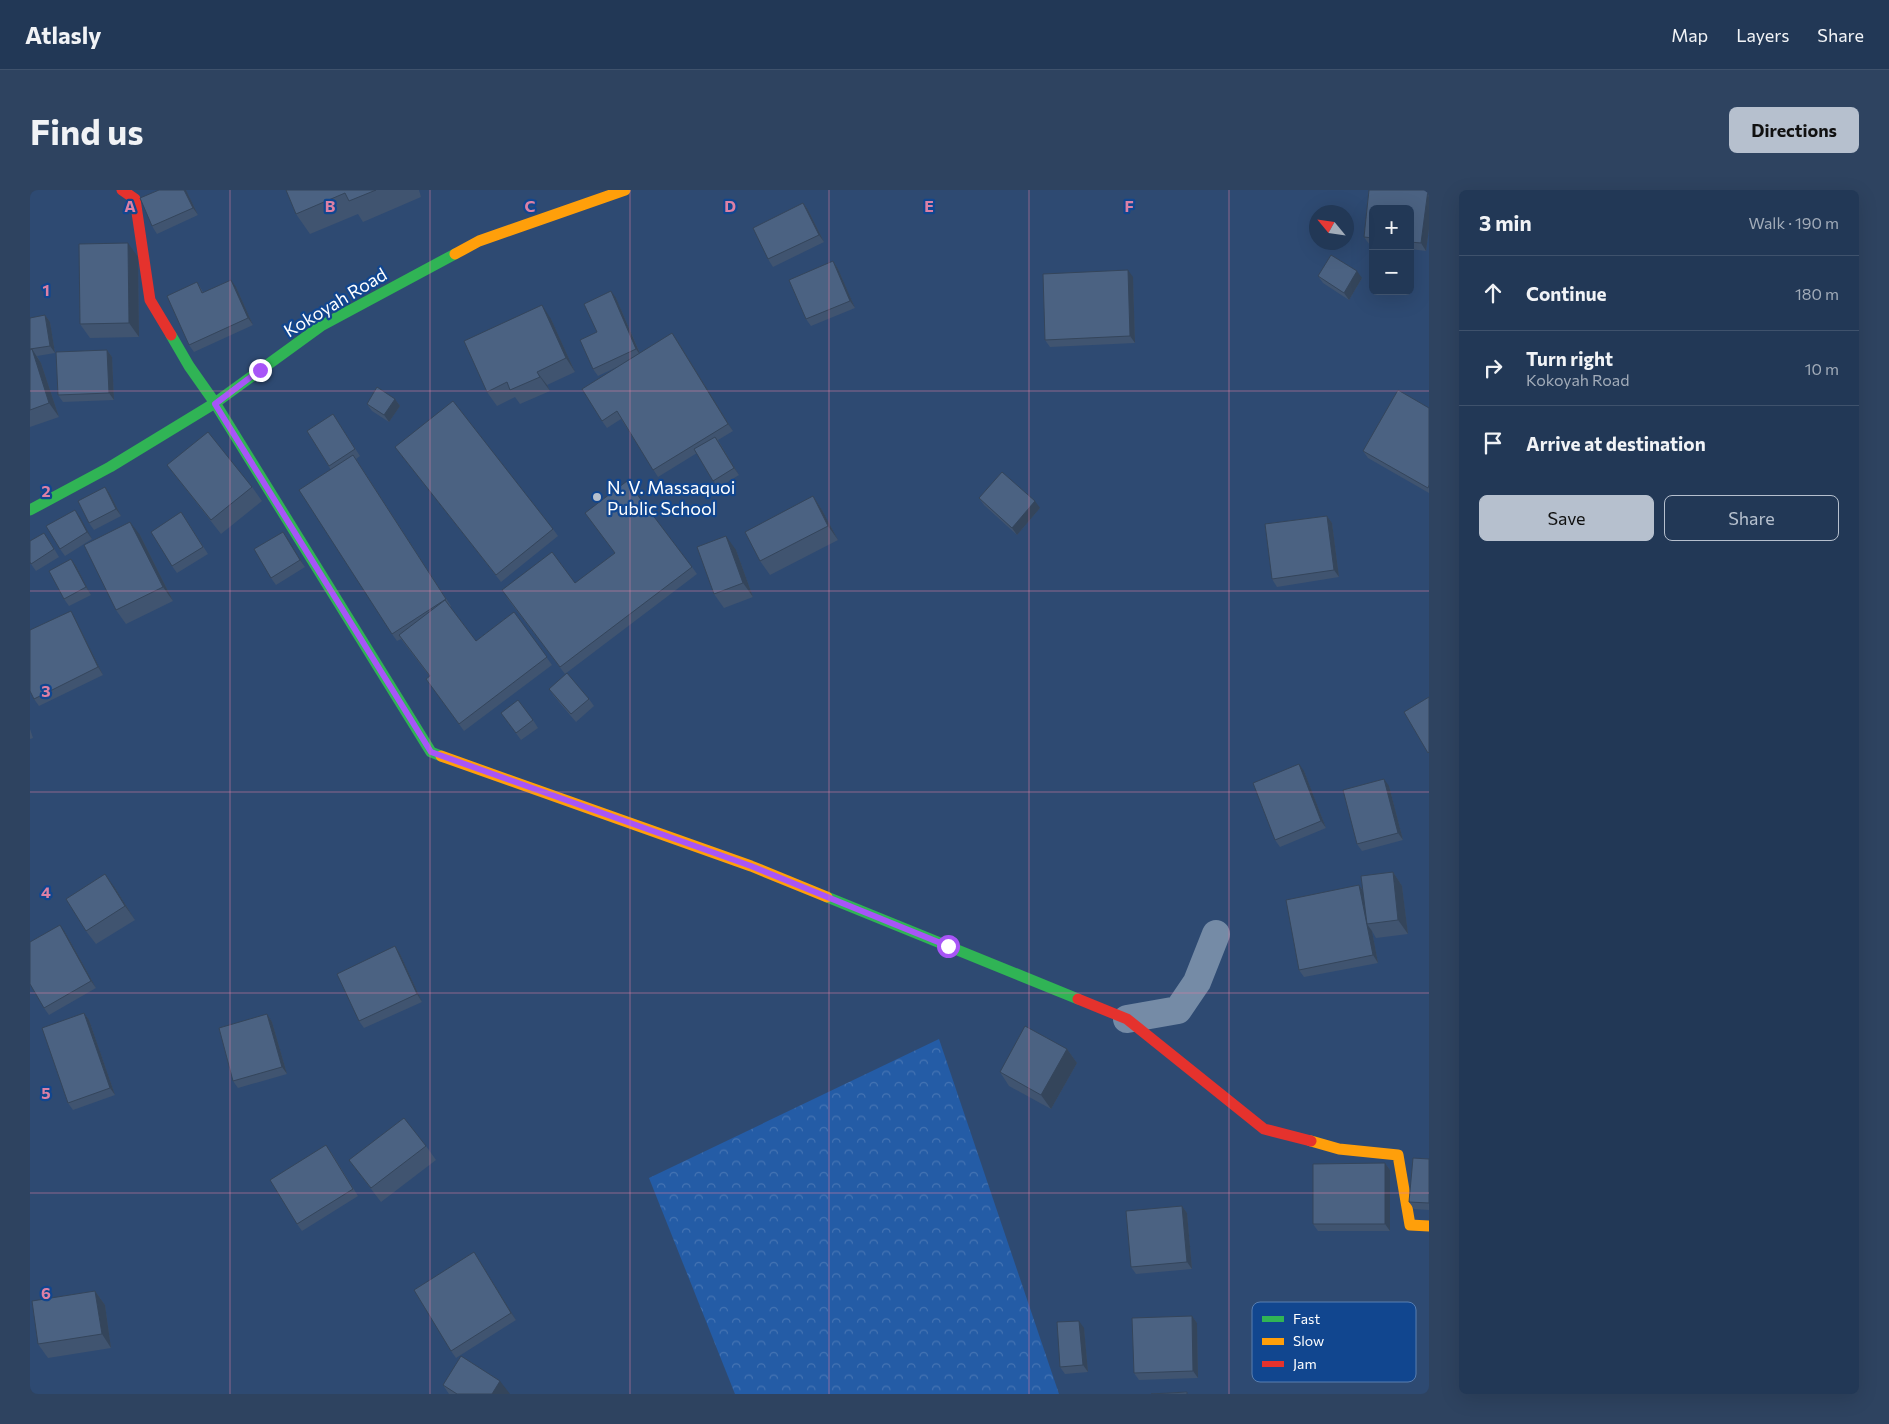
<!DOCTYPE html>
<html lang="en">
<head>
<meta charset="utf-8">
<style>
	body { margin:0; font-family:Commissioner,sans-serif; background:#2e4360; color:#f1f3f6 }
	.controls { position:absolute; right:15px; top:15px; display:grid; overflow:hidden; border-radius:8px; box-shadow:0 5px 20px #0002 }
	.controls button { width:45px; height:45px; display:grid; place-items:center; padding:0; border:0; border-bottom:1px solid #3f526c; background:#223856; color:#f1f3f6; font:25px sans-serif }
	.compass { position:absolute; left:1279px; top:15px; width:45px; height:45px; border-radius:50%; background:#223856; box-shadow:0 5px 20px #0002; rotate:299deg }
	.stop { position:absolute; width:15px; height:15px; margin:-11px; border:4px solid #a855f7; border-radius:50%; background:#fff }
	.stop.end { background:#a855f7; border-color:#fff; box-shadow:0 1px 5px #0008 }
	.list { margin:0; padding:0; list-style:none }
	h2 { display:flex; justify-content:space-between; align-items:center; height:65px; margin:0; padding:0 20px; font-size:21px }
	h2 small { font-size:16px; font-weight:400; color:#a2acb9 }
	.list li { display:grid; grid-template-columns:32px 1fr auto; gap:15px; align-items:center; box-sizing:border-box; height:75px; padding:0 20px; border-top:1px solid #3f526c }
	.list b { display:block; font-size:19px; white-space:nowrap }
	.list p { margin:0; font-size:16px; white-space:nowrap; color:#a2acb9 }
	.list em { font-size:16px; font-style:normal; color:#a2acb9 }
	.actions { display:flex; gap:10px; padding:15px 20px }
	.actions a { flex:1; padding:11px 0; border:1px solid #b6c0ce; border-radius:8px; text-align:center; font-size:18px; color:#b6c0ce }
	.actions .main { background:#b6c0ce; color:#111 }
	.icon { flex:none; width:28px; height:28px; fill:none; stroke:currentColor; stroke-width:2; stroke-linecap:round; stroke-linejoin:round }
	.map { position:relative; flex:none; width:1399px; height:1204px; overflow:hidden; border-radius:8px }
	header { display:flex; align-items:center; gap:30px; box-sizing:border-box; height:70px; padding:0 25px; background:#223856; border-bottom:1px solid #3f526c }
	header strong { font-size:24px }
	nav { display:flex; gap:28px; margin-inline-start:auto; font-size:18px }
	.intro { display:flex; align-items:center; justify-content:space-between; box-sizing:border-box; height:120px; padding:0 30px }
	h1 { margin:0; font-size:35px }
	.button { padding:12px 22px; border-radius:8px; background:#b6c0ce; color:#111; font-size:18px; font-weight:700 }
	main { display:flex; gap:30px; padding:0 30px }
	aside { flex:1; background:#223856; border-radius:8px; box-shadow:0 5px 20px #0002 }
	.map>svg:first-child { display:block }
</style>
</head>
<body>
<header>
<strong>Atlasly</strong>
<nav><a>Map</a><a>Layers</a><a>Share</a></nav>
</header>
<div class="intro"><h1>Find us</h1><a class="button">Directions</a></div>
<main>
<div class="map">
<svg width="1399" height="1204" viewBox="0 0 1399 1204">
	<defs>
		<pattern id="forest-crowns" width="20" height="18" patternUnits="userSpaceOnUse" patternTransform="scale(1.25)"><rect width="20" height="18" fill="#245ca6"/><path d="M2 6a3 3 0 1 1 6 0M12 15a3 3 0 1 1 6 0" fill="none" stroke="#4574b3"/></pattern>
	</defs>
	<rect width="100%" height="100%" fill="#2e4a72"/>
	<path fill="url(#forest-crowns)" d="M 909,849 L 1029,1204 L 705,1204 L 619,988 Z"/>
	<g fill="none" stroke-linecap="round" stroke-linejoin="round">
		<path stroke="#758ba6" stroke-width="28" d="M 1097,829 L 1148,820 L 1167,792 L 1186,744"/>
		<path stroke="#30b455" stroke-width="11" d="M 141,145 L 159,176 L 185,213 L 401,562 L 411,566
			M 0,320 L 80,277 L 185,213 L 291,136 L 425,64
			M 797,707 L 1048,809"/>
		<path stroke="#ff9f0a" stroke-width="11" d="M 425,64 L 449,51 L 595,0
			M 411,566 L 721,676 L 797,707
			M 1281,951 L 1309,959 L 1368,965 L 1380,1035 L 1399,1036"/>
		<path stroke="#e5322d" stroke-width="11" d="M 92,0 L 105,9 L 120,110 L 141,145
			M 1048,809 L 1097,829 L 1234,939 L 1281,951"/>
	</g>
	<path fill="#405470" d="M 156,0 L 168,25 L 127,44 L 122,36 Z
		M 256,0 L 389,0 L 391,7 L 333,32 L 328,24 L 280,44 L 266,24 Z
		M 1339,0 L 1399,0 L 1399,39 L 1396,61 L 1380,59 L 1380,19 L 1343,19 L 1343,55 L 1339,54 L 1334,47 Z
		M 773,13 L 778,20 L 794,52 L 743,77 L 738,69 Z
		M 108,67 L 109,147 L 60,148 L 50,134 Z
		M 803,71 L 808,79 L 825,118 L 781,136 L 776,129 Z
		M 1288,86 L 1332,88 L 1319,110 L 1293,93 Z
		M 1103,87 L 1105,153 L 1020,157 L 1015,150 Z
		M 167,92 L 173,102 L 206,97 L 223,135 L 164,162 L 159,155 Z
		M 586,108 L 610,163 L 647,150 L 703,241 L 688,250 L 709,285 L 688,298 L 667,263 L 628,287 L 591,229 L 577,238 L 572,231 L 587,177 L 568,186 L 563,179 L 567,142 Z
		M 15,125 L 20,132 L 25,163 L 7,166 L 11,173 L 29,227 L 0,237 L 0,128 Z
		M 521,129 L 545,182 L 517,195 L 520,201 L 490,214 L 485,207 L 467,216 L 457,202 Z
		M 77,160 L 82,167 L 84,210 L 33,212 L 28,205 Z
		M 365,209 L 370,216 L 359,232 L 342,221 L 337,214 Z
		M 1399,218 L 1399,303 L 1338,268 L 1333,261 Z
		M 308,232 L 330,266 L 326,269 L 421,416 L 420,417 L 446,451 L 484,422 L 522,475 L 434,541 L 396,489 L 400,487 L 371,449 L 367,451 L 362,444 L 301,280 L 277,241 Z
		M 365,257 L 523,339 L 528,346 L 471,392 Z
		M 137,275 L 222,297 L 232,311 L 191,344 L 147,288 Z
		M 75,297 L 80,304 L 91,326 L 64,340 L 59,333 Z
		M 783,306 L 792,320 L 808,350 L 740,385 L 730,371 Z
		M 949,308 L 1010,318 L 987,345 L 954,315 Z
		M 45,320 L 62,349 L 35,366 L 30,359 Z
		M 151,322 L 178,364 L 147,383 L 142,376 Z
		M 1297,326 L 1302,333 L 1309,387 L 1247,397 L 1242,389 Z
		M 253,342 L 275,377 L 246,395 L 241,388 Z
		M 110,345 L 143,411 L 96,434 L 86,420 Z
		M 19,350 L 29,367 L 6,381 L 1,374 Z
		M 706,360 L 723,407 L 694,418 L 684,404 Z
		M 41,369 L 46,376 L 61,405 L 39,416 L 34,409 Z
		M 662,377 L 667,384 L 535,484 L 477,408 L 545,393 Z
		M 45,428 L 73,485 L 9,516 L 4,509 Z
		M 519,499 L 559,509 L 564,516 L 546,532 L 524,506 Z
		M 471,523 L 503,530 L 508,538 L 491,550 Z
		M 0,539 L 3,548 L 0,549 Z
		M 1274,581 L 1296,638 L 1250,657 L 1245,650 Z
		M 1359,596 L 1373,650 L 1332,661 L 1327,654 Z
		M 1363,682 L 1372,696 L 1378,744 L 1346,748 L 1342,741 L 1348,773 L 1274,787 L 1269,780 L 1329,695 L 1333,700 Z
		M 85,698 L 105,730 L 66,754 L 56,741 Z
		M 35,742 L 66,798 L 19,825 L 14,818 Z
		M 365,756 L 370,764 L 392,812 L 334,838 L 329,831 Z
		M 54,823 L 59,830 L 85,905 L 43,920 L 38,913 Z
		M 237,824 L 242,832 L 257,884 L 208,898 L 203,891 Z
		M 1037,859 L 1047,873 L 1021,919 L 979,896 L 970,882 Z
		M 396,956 L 406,970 L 351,1012 L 319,970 Z
		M 301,962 L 328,1006 L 272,1041 L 267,1034 Z
		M 1399,969 L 1399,1020 L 1384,1019 L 1379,1012 Z
		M 1355,973 L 1360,980 L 1360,1041 L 1288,1041 L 1283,1034 Z
		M 1152,1016 L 1157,1023 L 1162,1079 L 1106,1084 L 1101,1077 Z
		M 449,1070 L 486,1130 L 426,1168 L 421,1161 Z
		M 65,1101 L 75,1115 L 81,1158 L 18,1168 L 8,1154 Z
		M 1162,1126 L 1167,1133 L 1168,1188 L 1109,1190 L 1104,1183 Z
		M 1054,1138 L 1058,1182 L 1035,1184 L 1030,1177 Z
		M 413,1195 L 480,1204 L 419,1204 Z"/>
	<path fill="#34455b" d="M 154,0 L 156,0 L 168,25 L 163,18 Z
		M 1398,0 L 1399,0 L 1399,39 L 1396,61 L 1391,53 Z
		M 773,13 L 778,20 L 794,52 L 789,45 Z
		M 98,53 L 108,67 L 109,147 L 99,133 Z
		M 803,71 L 808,79 L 825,118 L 820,111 Z
		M 1098,80 L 1103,87 L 1105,153 L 1100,146 Z
		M 1327,81 L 1332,88 L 1319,110 L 1314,103 Z
		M 201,90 L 206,97 L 223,135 L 218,128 Z
		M 581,101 L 586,108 L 611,166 L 606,159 Z
		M 512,115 L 521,129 L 545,182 L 536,168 Z
		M 15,125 L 20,132 L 25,163 L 20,156 Z
		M 642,143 L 647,150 L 703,241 L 698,234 Z
		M 2,159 L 11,173 L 29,227 L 19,213 Z
		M 77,160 L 82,167 L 84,210 L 79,203 Z
		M 507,182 L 517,195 L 520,201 L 510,187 Z
		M 365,209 L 370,216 L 359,232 L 354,225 Z
		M 685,247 L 690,254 L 709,285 L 704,278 Z
		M 75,297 L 80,304 L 91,326 L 86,319 Z
		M 783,306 L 792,320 L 808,350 L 798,336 Z
		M 1005,311 L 1010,318 L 987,345 L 982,338 Z
		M 45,320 L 50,327 L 62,349 L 57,342 Z
		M 1297,326 L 1302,333 L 1309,387 L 1304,380 Z
		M 100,332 L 110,345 L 143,411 L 133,397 Z
		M 253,342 L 258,349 L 275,377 L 270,370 Z
		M 696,346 L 706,360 L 723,407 L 713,393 Z
		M 41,369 L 46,376 L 61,405 L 56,397 Z
		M 41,421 L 45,428 L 73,485 L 68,477 Z
		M 1269,574 L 1274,581 L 1296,638 L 1291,631 Z
		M 1354,589 L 1359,596 L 1373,650 L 1368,643 Z
		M 1363,682 L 1372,696 L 1378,744 L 1368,730 Z
		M 75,684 L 85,698 L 105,730 L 95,716 Z
		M 1329,695 L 1334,702 L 1337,734 Z
		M 1337,734 L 1342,741 L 1348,773 L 1343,765 Z
		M 30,735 L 35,742 L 66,798 L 61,791 Z
		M 365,756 L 370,764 L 392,812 L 387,804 Z
		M 54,823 L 59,830 L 85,905 L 80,898 Z
		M 237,824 L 242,832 L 257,884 L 252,877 Z
		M 1037,859 L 1047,873 L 1021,919 L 1011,905 Z
		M 1355,973 L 1360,980 L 1360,1041 L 1355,1034 Z
		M 1152,1016 L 1157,1023 L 1162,1079 L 1157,1072 Z
		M 444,1062 L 449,1070 L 486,1130 L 481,1123 Z
		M 65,1101 L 75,1115 L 81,1158 L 72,1144 Z
		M 1162,1126 L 1167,1133 L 1168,1188 L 1163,1181 Z
		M 1049,1131 L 1054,1138 L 1058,1182 L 1053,1175 Z
		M 470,1191 L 480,1204 L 462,1204 Z"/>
	<path fill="#4b6282" stroke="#34455b" d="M 129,0 L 154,0 L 163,18 L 122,36 L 110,8 Z
		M 256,0 L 346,0 L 319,11 L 315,3 L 266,24 Z
		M 1339,0 L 1398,0 L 1391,53 L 1380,52 L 1380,19 L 1343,19 L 1343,48 L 1334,47 Z
		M 773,13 L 789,45 L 738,69 L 723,38 Z
		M 98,53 L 99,133 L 50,134 L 49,54 Z
		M 1301,65 L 1327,81 L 1314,103 L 1288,86 Z
		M 803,71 L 820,111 L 776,129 L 759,90 Z
		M 1098,80 L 1100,146 L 1015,150 L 1013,84 Z
		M 201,90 L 218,128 L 159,155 L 137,106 L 167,92 L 172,103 Z
		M 581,101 L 606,159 L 563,179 L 550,150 L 567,142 L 554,114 Z
		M 512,115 L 536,168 L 507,182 L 510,187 L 480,200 L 477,192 L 457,202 L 434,151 Z
		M 15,125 L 20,156 L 0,159 L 0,128 Z
		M 642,143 L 698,234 L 623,280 L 587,221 L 572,231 L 552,199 Z
		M 2,159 L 19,213 L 0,220 L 0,160 Z
		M 77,160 L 79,203 L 28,205 L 26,162 Z
		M 347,197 L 365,209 L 354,225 L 337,214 Z
		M 1368,200 L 1399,218 L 1399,295 L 1398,298 L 1333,261 Z
		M 423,211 L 523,339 L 466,385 L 365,257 Z
		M 303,224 L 325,259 L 299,276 L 277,241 Z
		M 178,242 L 222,297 L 181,330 L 137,275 Z
		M 685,247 L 704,278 L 683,291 L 664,259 Z
		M 323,265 L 416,409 L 362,444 L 269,300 Z
		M 972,282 L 1005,311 L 982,338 L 949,308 Z
		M 597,291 L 662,377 L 530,477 L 472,400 L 522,362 L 545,393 L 585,363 L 555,323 Z
		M 75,297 L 86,319 L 59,333 L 48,311 Z
		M 783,306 L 798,336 L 730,371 L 715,342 Z
		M 45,320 L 57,342 L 30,359 L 16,336 Z
		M 151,322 L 173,357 L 142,376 L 121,342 Z
		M 1297,326 L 1304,380 L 1242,389 L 1235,334 Z
		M 100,332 L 133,397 L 86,420 L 54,355 Z
		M 253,342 L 270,370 L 241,388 L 224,359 Z
		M 14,343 L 24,359 L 1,374 L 0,372 L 0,351 Z
		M 696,346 L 713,393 L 684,404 L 667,357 Z
		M 41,369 L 56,397 L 34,409 L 19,381 Z
		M 415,410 L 446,451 L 484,422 L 517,467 L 429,534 L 396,489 L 400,486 L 369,445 Z
		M 41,421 L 68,477 L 4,509 L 0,501 L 0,440 Z
		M 537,483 L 559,509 L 541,524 L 519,499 Z
		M 1399,507 L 1399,562 L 1398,563 L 1374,522 Z
		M 488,510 L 503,530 L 486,543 L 471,523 Z
		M 1269,574 L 1291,631 L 1245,650 L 1223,593 Z
		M 1354,589 L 1368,643 L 1327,654 L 1313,600 Z
		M 1363,682 L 1368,730 L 1337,734 L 1331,686 Z
		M 75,684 L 95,716 L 56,741 L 36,709 Z
		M 1329,695 L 1343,765 L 1269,780 L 1256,710 Z
		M 30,735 L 61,791 L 14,818 L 0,794 L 0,752 Z
		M 365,756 L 387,804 L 329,831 L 307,784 Z
		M 54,823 L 80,898 L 38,913 L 12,838 Z
		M 237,824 L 252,877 L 203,891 L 189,838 Z
		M 995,836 L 1037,859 L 1011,905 L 970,882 Z
		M 374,928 L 396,956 L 341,998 L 319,970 Z
		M 296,955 L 323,999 L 267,1034 L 240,990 Z
		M 1383,968 L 1399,969 L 1399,1013 L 1379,1012 Z
		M 1355,973 L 1355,1034 L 1283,1034 L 1283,974 Z
		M 1152,1016 L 1157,1072 L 1101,1077 L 1096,1021 Z
		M 444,1062 L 481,1123 L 421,1161 L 384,1100 Z
		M 65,1101 L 72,1144 L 8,1154 L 2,1111 Z
		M 1162,1126 L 1163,1181 L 1104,1183 L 1102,1128 Z
		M 1049,1131 L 1053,1175 L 1030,1177 L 1027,1132 Z
		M 431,1166 L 470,1191 L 462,1204 L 427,1204 L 413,1195 Z
		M 1157,1202 L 1157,1204 L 1121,1204 Z"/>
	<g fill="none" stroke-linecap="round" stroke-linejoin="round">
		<path stroke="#a855f7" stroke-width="6" d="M 230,180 L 185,214 L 401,562 L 721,676 L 918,756"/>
	</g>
	<path fill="none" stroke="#dd80a5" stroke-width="1" stroke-opacity="0.55" d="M 200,0 L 200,1204M 400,0 L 400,1204M 600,0 L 600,1204M 799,0 L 799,1204M 999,0 L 999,1204M 1199,0 L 1199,1204M 0,201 L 1399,201M 0,401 L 1399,401M 0,602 L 1399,602M 0,803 L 1399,803M 0,1003 L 1399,1003"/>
	<circle fill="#b6c0ce" stroke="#11468f" stroke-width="2" cx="567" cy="307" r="5"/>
	<g text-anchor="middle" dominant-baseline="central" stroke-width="4.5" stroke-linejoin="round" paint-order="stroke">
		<g font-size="18" fill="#fff" stroke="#11468f">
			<text transform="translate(305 112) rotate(-31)">Kokoyah Road</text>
		</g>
		<g font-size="18" fill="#fff" stroke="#11468f" text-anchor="start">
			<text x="577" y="297">N. V. Massaquoi<tspan x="577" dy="21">Public School</tspan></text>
		</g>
	</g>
	<rect x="1222" y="1112" width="164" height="80" rx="8" fill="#11468f" stroke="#587eb1" stroke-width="1"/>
	<rect x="1232" y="1126" width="22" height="6" fill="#30b455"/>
	<rect x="1232" y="1148" width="22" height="7" fill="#ff9f0a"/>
	<rect x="1232" y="1171" width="22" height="6" fill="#e5322d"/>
	<g font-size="14" fill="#fff">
		<text x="1263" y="1134">Fast</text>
		<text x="1263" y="1156">Slow</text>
		<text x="1263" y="1179">Jam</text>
	</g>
	<g font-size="16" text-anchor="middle" font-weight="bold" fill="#dd80a5" stroke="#11468f" stroke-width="4.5" stroke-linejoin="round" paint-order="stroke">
		<text x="100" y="22">A</text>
		<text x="300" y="22">B</text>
		<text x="500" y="22">C</text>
		<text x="700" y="22">D</text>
		<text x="899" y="22">E</text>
		<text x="1099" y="22">F</text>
		<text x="16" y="106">1</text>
		<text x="16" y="307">2</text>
		<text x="16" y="507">3</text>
		<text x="16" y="708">4</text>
		<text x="16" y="909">5</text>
		<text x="16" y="1109">6</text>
	</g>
</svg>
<div class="controls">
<button>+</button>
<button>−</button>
</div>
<svg class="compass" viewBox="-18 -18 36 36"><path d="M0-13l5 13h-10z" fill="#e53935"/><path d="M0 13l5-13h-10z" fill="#a2acb9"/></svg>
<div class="stop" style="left:918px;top:756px"></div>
<div class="stop end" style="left:230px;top:180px"></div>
</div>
<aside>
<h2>3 min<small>Walk · 190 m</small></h2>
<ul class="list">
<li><svg class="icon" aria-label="ahead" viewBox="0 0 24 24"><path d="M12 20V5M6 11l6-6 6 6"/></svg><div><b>Continue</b></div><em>180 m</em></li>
<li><svg class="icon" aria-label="right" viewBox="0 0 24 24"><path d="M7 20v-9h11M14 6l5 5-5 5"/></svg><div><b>Turn right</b><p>Kokoyah Road</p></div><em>10 m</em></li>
<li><svg class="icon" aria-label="arrive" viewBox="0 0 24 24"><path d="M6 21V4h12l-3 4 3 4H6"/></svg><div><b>Arrive at destination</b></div></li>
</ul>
<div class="actions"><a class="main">Save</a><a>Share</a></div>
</aside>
</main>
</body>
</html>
